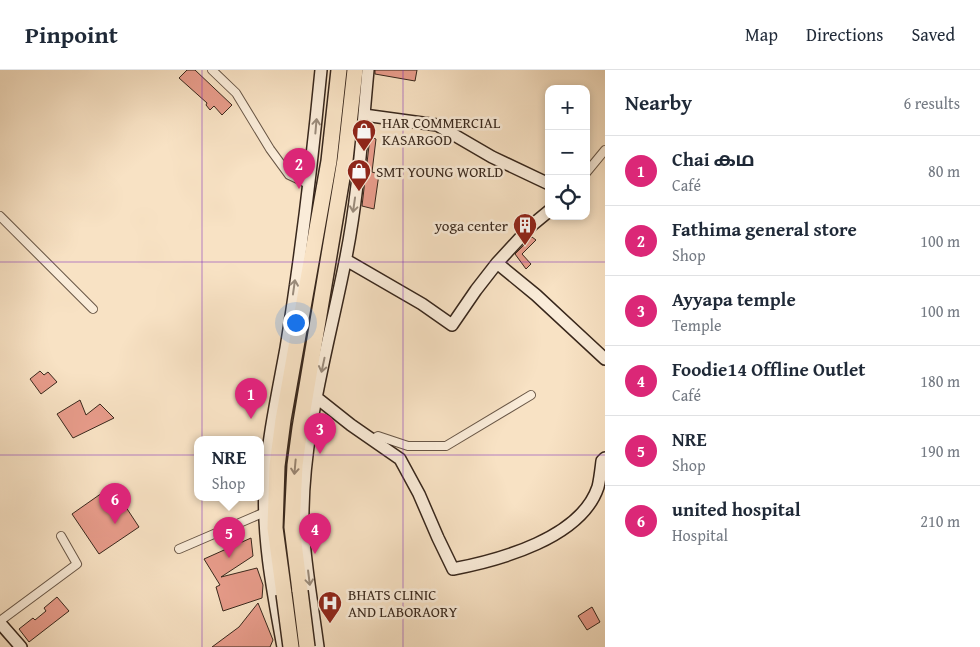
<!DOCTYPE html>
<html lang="en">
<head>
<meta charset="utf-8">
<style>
	body { margin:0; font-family:"Gentium Book Plus","Noto Sans Malayalam",serif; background:#f2f2f3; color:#1f2937 }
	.controls { position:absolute; right:15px; top:15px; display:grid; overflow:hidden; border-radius:10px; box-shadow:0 2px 8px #0003 }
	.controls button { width:45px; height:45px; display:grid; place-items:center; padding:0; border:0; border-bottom:1px solid #e0e1e3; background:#fff; color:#1f2937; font:25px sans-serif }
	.you { position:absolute; left:295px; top:252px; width:18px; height:18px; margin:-12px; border:4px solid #fff; border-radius:50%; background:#1a73e8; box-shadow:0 0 0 8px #1a73e833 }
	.badge { display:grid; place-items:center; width:32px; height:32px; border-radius:50%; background:#db2777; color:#fff; font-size:16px; font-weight:700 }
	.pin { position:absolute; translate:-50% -41px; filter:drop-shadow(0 1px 2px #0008) }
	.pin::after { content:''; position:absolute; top:26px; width:18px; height:15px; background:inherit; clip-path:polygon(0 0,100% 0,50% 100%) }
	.popup { position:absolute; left:194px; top:366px; width:70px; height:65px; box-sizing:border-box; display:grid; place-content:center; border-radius:10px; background:#fff; filter:drop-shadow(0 1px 4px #0005); font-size:16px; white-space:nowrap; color:#747a83 }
	.popup b { font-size:19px; color:#1f2937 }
	.popup::after { content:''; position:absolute; left:50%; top:100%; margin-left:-10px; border:10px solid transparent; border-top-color:#fff }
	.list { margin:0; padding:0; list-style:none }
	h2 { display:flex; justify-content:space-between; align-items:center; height:65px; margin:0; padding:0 20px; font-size:21px }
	h2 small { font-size:16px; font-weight:400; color:#747a83 }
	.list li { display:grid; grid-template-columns:32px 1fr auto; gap:15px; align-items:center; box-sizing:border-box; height:70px; padding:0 20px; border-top:1px solid #e0e1e3 }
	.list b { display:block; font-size:19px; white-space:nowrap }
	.list p { margin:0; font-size:16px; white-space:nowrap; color:#747a83 }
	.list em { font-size:16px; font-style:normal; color:#747a83 }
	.icon { flex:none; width:28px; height:28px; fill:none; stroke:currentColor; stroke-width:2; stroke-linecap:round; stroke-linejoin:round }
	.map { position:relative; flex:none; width:605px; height:577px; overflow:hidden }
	header { display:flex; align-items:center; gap:30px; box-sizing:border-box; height:70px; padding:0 25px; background:#fff; border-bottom:1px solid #e0e1e3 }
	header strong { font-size:24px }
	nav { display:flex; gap:28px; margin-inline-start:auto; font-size:18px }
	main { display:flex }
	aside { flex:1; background:#fff }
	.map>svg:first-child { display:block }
</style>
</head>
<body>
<header>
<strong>Pinpoint</strong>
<nav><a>Map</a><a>Directions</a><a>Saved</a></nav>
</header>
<main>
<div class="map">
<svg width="605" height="577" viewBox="0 0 605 577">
	<rect width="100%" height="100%" fill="#f8e2c4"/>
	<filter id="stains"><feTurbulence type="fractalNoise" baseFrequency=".004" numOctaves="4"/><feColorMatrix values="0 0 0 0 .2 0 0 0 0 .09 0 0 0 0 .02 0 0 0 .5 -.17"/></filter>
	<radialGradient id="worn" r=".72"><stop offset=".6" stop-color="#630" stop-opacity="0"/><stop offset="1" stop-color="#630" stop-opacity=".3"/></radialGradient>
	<path fill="#e89c8b" stroke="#38271c" d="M 187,0 L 195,0 L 232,35 L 222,45 L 214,36 L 210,40 L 206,35 L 207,33 L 179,8 Z
		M 375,0 L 417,0 L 415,11 L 375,4 Z
		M 370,67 L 376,69 L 372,102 L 379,104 L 374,139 L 362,136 Z
		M 532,167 L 536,170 L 522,184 L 531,194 L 526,199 L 515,184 Z
		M 40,301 L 44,305 L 48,302 L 57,312 L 41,324 L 30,309 Z
		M 80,330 L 86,345 L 100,334 L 114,348 L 73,368 L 57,344 Z
		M 112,416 L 139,457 L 99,484 L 72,444 Z
		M 251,468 L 253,486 L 221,507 L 257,498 L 263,515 L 262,528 L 223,541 L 216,517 L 220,515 L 204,489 Z
		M 57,527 L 69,541 L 29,572 L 19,559 L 33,548 L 35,550 L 46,541 L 44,538 Z
		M 258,533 L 273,570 L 270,577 L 212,577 L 239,557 Z
		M 592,537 L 600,552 L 587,560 L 578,546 Z"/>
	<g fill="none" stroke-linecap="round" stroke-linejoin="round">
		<g stroke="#685646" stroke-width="10">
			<path id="street" d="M 212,0 L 236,23 L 270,79 L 289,105 L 308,114
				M 586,103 L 605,80
				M 0,146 L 93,239
				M 373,369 L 378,366 L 408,376 L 446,376 L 531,325
				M 179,479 L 265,442
				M 0,551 L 77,494 L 61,466"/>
		</g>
		<g stroke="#38271c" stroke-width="14">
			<path id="secondary" d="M 364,45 L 437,55 L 492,87 L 549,114
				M 346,190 L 422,234 L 452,255 L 476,220 L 497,193 L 536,225 L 605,289
				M 497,193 L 532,155 L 549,141
				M 317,328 L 351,355 L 400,389 L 419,424 L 438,468 L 453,499 C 500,490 581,468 598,417 C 600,409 601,399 602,391 L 605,388
				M 0,553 L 21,577
				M 283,577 C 273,523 262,467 265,412 C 268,367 278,322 286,278 C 301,186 312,93 321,0
				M 318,577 C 313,538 305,496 303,457 C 301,368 328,278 345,192 C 358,129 362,64 368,0"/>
		</g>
		<g stroke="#38271c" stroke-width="18">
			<path id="highway" d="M 300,521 L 292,457 L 295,395 L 300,358 L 345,90 L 355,0
				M 284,524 L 275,458 L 277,396 L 283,350 L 329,91 L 339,0"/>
		</g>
		<use href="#street" stroke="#faecd9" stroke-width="8"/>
		<use href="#secondary" stroke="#faecd9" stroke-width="11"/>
		<use href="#highway" stroke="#f8e2c4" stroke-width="15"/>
		<g stroke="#38271c" stroke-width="18" stroke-linecap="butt">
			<path id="highway-bridge" d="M 300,521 L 307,577
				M 284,524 L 291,577"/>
		</g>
		<use href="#highway-bridge" stroke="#f8e2c4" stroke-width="15"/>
	</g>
	<defs><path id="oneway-shaft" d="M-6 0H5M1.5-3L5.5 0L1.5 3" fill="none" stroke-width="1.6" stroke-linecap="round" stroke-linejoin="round" transform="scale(1.25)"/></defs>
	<g stroke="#998a7a">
		<use href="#oneway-shaft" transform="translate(316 56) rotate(-85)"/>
		<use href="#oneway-shaft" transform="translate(354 135) rotate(98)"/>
		<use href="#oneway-shaft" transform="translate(294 217) rotate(-82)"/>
		<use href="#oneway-shaft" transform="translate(323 295) rotate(102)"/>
		<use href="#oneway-shaft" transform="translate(309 508) rotate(83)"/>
	</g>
	<use stroke="#988470" href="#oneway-shaft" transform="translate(295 397) rotate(95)"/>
	<path fill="none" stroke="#7b2cbf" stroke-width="1" stroke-opacity="0.55" d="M 202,0 L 202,577M 403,0 L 403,577M 0,192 L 605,192M 0,385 L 605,385"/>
	<defs>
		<g id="shop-pin" transform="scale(1.25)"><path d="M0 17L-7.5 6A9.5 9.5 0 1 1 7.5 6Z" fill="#8f2418" stroke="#faecd9"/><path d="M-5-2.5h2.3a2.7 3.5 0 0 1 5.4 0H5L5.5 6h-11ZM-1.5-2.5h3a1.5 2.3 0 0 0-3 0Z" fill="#fff"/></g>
		<g id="building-pin" transform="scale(1.25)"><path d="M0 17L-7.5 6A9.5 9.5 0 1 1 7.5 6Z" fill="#8f2418" stroke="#faecd9"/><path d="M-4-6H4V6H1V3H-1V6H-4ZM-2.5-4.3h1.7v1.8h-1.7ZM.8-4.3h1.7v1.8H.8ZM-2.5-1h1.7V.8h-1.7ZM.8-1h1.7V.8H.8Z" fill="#fff"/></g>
		<g id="hospital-pin" transform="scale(1.25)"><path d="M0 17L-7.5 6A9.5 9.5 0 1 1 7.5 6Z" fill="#8f2418" stroke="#faecd9"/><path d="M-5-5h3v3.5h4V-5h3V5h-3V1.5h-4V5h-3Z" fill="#fff"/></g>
	</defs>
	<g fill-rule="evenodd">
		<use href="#shop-pin" x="364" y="61"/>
		<use href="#shop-pin" x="359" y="101"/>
		<use href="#building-pin" x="525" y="155"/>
		<use href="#hospital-pin" x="330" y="533"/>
	</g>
	<g text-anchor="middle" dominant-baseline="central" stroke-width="5" stroke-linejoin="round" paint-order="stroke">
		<g font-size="15" fill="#38271c" stroke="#faecd9" text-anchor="start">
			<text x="382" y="52">HAR COMMERCIAL<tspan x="382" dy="17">KASARGOD</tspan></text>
			<text x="376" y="101">SMT YOUNG WORLD</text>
			<text x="508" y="155" text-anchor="end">yoga center</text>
			<text x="348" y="524">BHATS CLINIC<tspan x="348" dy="17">AND LABORAORY</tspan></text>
		</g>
	</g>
	<rect width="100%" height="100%" filter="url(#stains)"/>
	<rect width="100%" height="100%" fill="url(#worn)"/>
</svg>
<div class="controls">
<button>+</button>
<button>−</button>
<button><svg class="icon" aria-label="locate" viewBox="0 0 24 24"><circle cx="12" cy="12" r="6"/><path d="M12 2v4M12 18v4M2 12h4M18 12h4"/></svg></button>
</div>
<div class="you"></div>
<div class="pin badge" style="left:251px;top:349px">1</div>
<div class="pin badge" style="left:299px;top:119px">2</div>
<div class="pin badge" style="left:320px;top:384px">3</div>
<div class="pin badge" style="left:315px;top:484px">4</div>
<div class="pin badge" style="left:229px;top:488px">5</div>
<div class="popup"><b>NRE</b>Shop</div>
<div class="pin badge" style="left:115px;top:454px">6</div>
</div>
<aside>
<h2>Nearby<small>6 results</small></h2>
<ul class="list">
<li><span class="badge">1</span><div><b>Chai കഥ</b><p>Café</p></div><em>80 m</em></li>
<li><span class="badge">2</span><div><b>Fathima general store</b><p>Shop</p></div><em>100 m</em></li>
<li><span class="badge">3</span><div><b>Ayyapa temple</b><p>Temple</p></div><em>100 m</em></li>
<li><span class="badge">4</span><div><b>Foodie14 Offline Outlet</b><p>Café</p></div><em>180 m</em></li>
<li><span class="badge">5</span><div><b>NRE</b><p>Shop</p></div><em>190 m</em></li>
<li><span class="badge">6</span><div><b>united hospital</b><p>Hospital</p></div><em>210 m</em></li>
</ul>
</aside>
</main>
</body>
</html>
